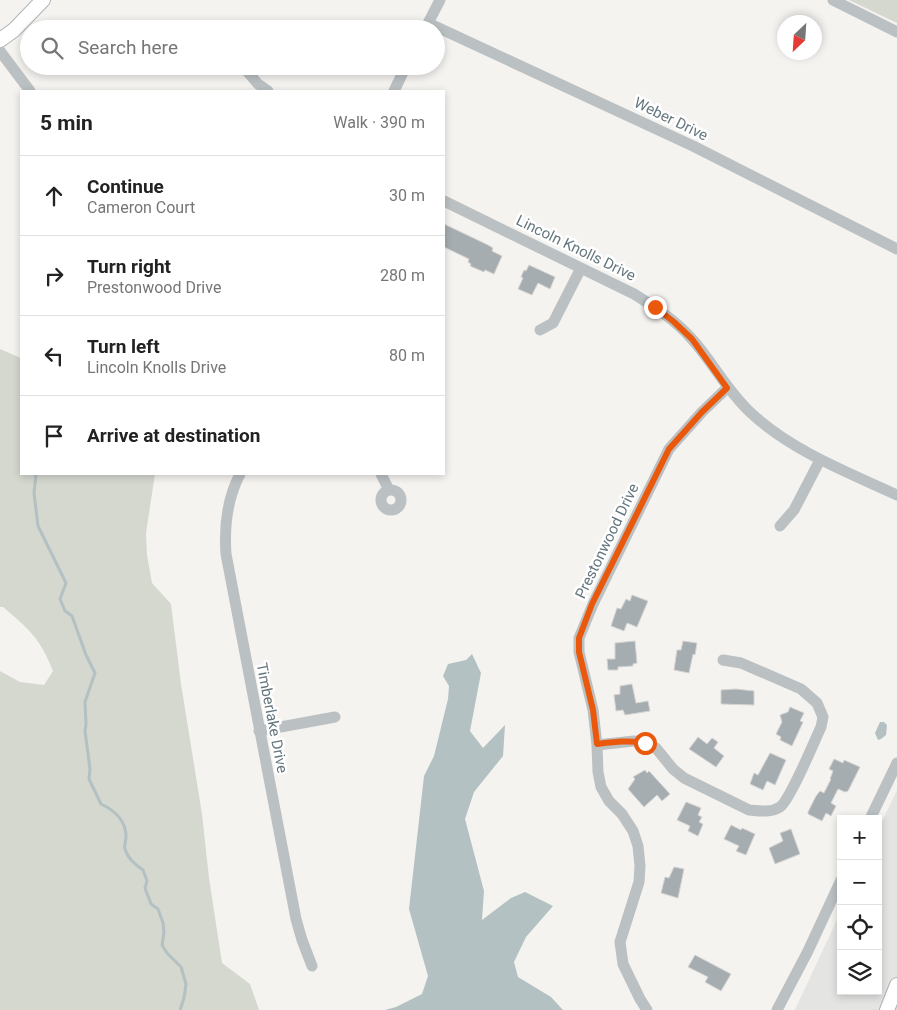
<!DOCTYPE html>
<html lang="en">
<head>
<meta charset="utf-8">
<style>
	body { margin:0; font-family:Roboto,sans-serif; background:#f6f6f6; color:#222 }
	.controls { position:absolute; right:15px; bottom:15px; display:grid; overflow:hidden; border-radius:0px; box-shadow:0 2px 8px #0003 }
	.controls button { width:45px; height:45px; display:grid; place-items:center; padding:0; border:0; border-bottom:1px solid #e0e0e0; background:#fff; color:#222; font:25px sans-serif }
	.compass { position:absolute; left:777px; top:15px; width:45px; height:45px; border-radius:50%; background:#fff; box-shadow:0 2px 8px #0003; rotate:205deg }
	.stop { position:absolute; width:15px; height:15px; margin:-11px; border:4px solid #ea580c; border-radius:50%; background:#fff }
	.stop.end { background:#ea580c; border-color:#fff; box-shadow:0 1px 5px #0008 }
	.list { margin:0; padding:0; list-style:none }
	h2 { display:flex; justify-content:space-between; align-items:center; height:65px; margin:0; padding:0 20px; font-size:21px }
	h2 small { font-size:16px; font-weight:400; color:#767676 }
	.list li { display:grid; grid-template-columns:32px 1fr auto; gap:15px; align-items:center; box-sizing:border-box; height:80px; padding:0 20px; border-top:1px solid #e0e0e0 }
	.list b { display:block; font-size:19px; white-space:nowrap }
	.list p { margin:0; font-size:16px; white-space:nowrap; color:#767676 }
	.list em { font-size:16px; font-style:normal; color:#767676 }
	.icon { flex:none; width:28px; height:28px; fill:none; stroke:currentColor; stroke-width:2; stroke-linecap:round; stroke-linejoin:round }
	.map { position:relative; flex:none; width:897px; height:1010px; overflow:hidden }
	.search { position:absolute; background:#fff; box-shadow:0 2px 8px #0003; left:20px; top:20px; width:425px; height:55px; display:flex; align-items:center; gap:12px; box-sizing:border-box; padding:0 18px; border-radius:28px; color:#767676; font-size:19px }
	.panel { position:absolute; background:#fff; box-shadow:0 2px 8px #0003; left:20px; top:90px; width:425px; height:385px; border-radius:0px }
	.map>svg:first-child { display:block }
</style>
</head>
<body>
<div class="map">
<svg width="897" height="1010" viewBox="0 0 897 1010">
	<rect width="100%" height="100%" fill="#f4f3f0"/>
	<path fill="#e4e5e3" d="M 897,790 L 897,1010 L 795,1010 L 841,911 L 841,991 L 878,991 L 878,830 Z"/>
	<path fill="#d4d8cf" d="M 849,0 L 897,0 L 897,23 Z
		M 0,349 L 21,358 L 21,474 L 155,474 L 146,533 L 147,555 L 152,583 L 171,604 L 181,684 L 202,814 L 209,878 L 222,963 L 250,984 L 259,1010 L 0,1010 L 0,671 L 20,682 L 44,685 L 53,671 C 40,638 29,629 3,607 L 0,607 Z"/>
	<path fill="#b3c1c3" d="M 472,654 L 481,673 L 470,731 L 483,748 L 505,725 L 503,756 L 474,792 L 465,819 L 484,891 L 482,920 L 511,898 L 525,892 L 553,906 L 526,937 L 514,962 L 518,977 L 551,997 L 563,1010 L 385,1010 L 396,1007 L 422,994 L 428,976 L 409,909 L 424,776 L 434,756 L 448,699 L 449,686 L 443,676 L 448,664 L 466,660 Z
		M 880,722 L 884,722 L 887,725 L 886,735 L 881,739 L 878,740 L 875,733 Z"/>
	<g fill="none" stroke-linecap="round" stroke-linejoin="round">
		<path stroke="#b3c1c3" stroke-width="3" d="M 36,474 L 34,493 L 38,526 L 66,583 L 60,599 L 65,611 L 72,616 L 86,655 L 95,673 L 85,702 L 86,724 L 85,731 L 90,769 L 89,779 L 101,804 C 114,810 126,820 126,837 C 126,841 124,845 125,849 C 128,859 135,864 143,870 L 147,881 L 145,888 L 151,904 L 158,909 L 163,923 L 164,933 L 162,945 L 167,953 L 181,967 L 186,984 L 184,998 L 180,1010"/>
	</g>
	<path fill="#a5adb0" stroke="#d5d4d3" d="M 444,224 L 488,245 L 493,248 L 492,251 L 502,256 L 494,274 L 485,270 L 484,272 L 470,266 L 471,264 L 468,262 L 469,259 L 444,247 Z
		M 529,265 L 555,277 L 550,289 L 538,283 L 532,295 L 518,289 L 523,278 L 521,277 L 524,270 L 526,271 Z
		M 632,595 L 648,601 L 637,627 L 627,623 L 624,631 L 611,626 L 617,608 L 621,609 L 626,599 L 630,601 Z
		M 635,641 L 637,663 L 633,664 L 633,666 L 618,667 L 618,670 L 608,670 L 607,659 L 615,659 L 615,643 Z
		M 683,641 L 697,643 L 695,655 L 693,654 L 689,673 L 674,670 L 677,650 L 681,650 Z
		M 632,684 L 636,703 L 648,701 L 650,711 L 625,715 L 623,710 L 616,711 L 614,695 L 620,694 L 620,686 Z
		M 736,689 L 754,691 L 754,705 L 721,704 L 721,690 Z
		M 790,707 L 804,713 L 800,721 L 803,722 L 792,746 L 780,740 L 781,737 L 776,734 L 782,722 L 780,715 L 788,712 Z
		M 698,737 L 707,744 L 712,738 L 718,742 L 714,748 L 724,756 L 716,767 L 689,749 Z
		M 770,753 L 786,760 L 775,785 L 767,781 L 763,790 L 750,784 L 754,773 L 758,775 Z
		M 834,759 L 843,763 L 844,760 L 860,767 L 848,791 L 845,792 L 838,789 L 831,803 L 836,806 L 831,816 L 826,813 L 822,821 L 808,814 L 808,812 L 816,796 L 820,791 L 824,793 L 831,779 L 830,779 L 833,771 L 829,769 Z
		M 645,770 L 647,773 L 649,771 L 670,794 L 662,801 L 657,795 L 644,807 L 628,789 L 635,779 L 633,777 Z
		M 686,802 L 701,808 L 698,815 L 702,817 L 699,822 L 703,824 L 698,836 L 688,831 L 690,826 L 677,820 Z
		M 731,825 L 741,830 L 742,828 L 755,834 L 746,855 L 736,851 L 739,846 L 724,839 Z
		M 791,829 L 800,854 L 775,864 L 769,848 L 783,841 L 780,833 Z
		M 674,867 L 684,869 L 678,898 L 661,893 L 665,877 L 669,878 Z
		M 695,955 L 731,974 L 721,991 L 705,982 L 708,977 L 688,967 Z"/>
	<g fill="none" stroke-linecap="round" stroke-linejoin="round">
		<g stroke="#aeb4b6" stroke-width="16">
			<path id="major" d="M 0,40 L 14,30 L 43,0
				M 887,1010 L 897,985"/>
		</g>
		<path stroke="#bbc0c2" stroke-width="11" d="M 833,0 L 897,32
			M 428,23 L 693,146 L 897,249
			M 425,29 L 440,0
			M 0,51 L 30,91
			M 246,70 L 258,84 L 268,91
			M 394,91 L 406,66
			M 444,201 L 634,294 C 655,307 675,320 691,338 C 713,362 726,390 751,413 C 792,451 847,472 897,495
			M 540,330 L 553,323 L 581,268
			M 240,474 C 227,499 224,526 226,554 L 296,919 L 302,940 L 312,966
			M 381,474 L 389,490
			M381 500a10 10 0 1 1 20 0a10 10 0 1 1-20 0Z
			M 780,526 L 794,510 L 820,460
			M 259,731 L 335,717
			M 597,745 L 634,741 L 645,743 L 656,748 L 673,769 L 684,778 L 749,810 C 759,811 771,813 780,807 C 790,800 814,742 821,727 L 823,717 L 817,703 L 801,689 L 741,663 L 723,660
			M 870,819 L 897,763
			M 647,1010 L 640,999 L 623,964 L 620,942 L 639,882 L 640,866 L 638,846 L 633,831 L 622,814 L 609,801 L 601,787 L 598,772 L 597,745 L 593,710 L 579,652 L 579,638 L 593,604 L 669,449 L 702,412 L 727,388
			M 777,1010 L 808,951 L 841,880"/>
		<use href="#major" stroke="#fff" stroke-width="14"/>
	</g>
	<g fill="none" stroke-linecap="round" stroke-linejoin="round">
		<path stroke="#ea580c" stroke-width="6" d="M 645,743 C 629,740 614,742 597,744 L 593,710 L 579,652 L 579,638 L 592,604 L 669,449 L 702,412 L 727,388 L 692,339 L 674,322 L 655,307"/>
	</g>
	<g text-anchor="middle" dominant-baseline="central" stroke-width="5" stroke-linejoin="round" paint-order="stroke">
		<g font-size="15" fill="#65777e" stroke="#fff">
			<text transform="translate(671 119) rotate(26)">Weber Drive</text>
			<text transform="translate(576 248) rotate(26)">Lincoln Knolls Drive</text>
			<text transform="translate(607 541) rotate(-64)">Prestonwood Drive</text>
			<text transform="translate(272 718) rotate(79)">Timberlake Drive</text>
		</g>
	</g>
</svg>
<div class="controls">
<button>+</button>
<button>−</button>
<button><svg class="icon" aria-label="locate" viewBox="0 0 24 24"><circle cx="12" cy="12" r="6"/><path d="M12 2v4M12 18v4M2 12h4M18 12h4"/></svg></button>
<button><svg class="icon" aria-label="layers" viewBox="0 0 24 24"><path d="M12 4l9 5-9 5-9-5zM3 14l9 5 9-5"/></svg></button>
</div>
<svg class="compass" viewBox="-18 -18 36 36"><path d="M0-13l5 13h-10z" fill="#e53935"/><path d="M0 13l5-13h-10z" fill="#767676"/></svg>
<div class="stop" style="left:645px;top:743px"></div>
<div class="stop end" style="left:655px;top:307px"></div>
<div class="search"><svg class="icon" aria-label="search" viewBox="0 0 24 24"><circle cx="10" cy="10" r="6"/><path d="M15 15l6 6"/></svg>Search here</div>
<section class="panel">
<h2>5 min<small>Walk · 390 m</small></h2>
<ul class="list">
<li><svg class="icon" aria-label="ahead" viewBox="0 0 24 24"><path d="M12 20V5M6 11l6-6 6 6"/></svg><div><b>Continue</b><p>Cameron Court</p></div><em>30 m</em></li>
<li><svg class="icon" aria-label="right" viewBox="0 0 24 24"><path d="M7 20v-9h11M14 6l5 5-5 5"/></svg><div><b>Turn right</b><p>Prestonwood Drive</p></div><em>280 m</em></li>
<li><svg class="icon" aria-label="left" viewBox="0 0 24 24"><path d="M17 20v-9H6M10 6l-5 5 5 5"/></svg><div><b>Turn left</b><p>Lincoln Knolls Drive</p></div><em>80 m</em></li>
<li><svg class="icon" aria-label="arrive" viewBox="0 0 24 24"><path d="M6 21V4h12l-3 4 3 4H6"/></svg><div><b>Arrive at destination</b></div></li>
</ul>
</section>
</div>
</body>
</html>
